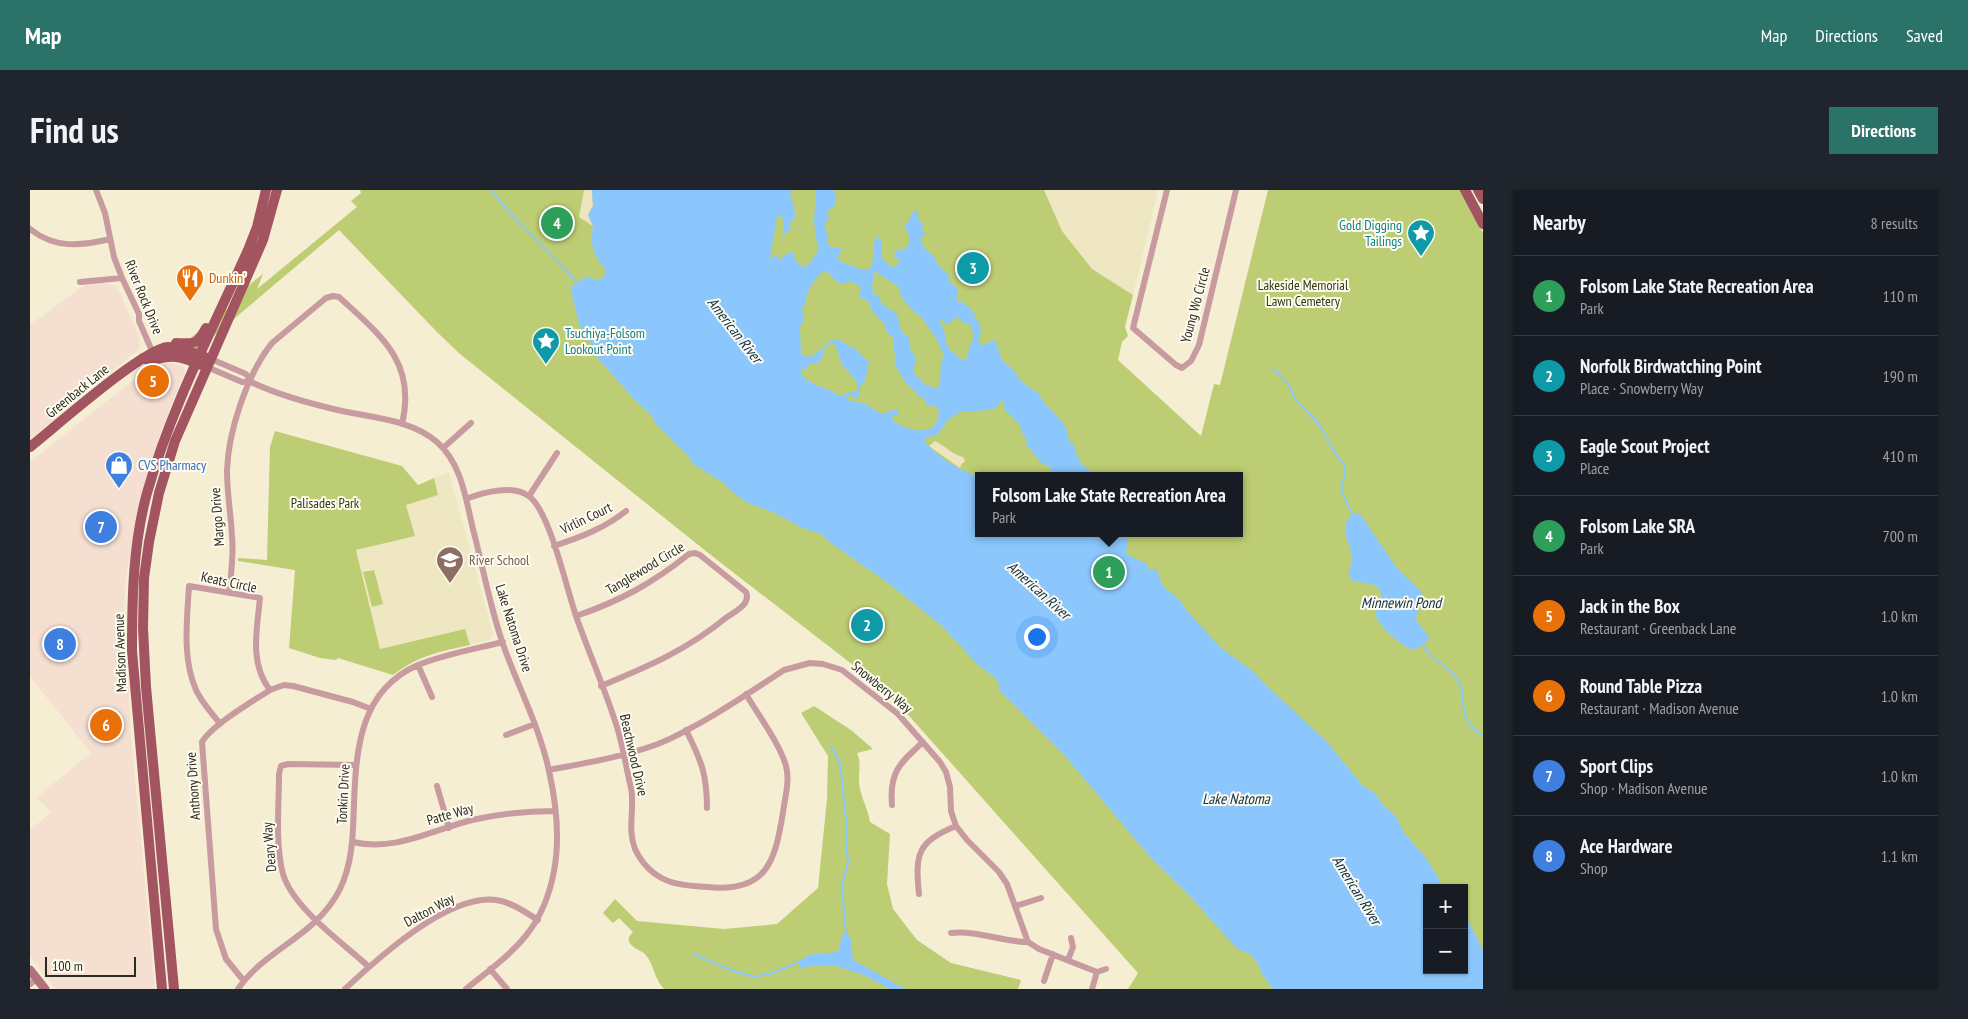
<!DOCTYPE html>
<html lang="en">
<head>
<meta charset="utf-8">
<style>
	body { margin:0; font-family:"PT Sans Narrow",sans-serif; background:#20242c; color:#f1f3f6 }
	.controls { position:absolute; right:15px; bottom:15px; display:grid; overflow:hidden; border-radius:0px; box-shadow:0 1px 4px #0004 }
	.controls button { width:45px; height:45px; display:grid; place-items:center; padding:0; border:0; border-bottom:1px solid #363941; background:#171b24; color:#f1f3f6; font:25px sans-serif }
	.scale { position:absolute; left:15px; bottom:12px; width:91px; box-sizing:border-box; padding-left:5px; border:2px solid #2d2b20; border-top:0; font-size:14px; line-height:18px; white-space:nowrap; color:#2d2b20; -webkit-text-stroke:4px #fefbf0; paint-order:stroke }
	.you { position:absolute; left:1006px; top:446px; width:18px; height:18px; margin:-12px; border:4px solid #fff; border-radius:50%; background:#1a73e8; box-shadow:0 0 0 8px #1a73e833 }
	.badge { display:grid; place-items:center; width:32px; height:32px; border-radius:50%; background:#2b7269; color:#fff; font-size:16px; font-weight:700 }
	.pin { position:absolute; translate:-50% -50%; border:2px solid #fff; box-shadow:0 1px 5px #0006 }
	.popup { position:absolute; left:945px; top:282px; width:268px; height:65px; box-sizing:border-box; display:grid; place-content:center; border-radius:0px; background:#171b24; filter:drop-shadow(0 1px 4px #0005); font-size:16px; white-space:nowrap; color:#9ea1a6 }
	.popup b { font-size:19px; color:#f1f3f6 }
	.popup::after { content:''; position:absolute; left:50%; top:100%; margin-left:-10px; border:10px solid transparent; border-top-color:#171b24 }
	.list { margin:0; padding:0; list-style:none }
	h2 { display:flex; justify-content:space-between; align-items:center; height:65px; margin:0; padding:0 20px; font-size:21px }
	h2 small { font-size:16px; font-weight:400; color:#9ea1a6 }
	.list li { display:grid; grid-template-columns:32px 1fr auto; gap:15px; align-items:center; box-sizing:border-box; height:80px; padding:0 20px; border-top:1px solid #363941 }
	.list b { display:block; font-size:19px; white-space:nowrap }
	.list p { margin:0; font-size:16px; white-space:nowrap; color:#9ea1a6 }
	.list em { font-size:16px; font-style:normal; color:#9ea1a6 }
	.map { position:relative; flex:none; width:1453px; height:799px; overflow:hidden; border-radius:0px }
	header { display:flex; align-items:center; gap:30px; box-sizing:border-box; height:70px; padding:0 25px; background:#2b7269; color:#fff }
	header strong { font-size:24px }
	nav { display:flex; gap:28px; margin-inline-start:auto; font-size:18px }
	.intro { display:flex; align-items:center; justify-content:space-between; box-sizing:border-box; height:120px; padding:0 30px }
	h1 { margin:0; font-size:35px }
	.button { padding:12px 22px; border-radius:0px; background:#2b7269; color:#fff; font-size:18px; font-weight:700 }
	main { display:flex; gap:30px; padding:0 30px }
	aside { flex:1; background:#171b24; border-radius:0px; box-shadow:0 1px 4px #0004 }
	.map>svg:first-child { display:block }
</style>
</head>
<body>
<header>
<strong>Map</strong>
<nav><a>Map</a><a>Directions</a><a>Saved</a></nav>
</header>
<div class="intro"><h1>Find us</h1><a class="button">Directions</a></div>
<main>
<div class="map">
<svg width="1453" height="799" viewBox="0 0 1453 799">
	<rect width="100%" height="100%" fill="#f5eed2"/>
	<path fill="#f4dfd1" d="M 70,92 L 87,96 L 109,147 L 110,158 L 0,249 L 0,135 L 56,94 Z
		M 141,173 L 153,176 L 155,182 L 132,238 L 108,321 L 96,387 L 94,417 L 101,545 L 125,799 L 26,799 L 0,766 L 0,640 L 21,623 L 7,607 L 61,563 L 0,486 L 0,272 L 115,181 L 123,176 Z"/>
	<path fill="#efe6c2" d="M 1014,0 L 1128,0 L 1103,105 L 1062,79 L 1032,41 Z
		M 419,282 L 463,445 L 459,450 L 440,455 L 435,439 L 350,459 L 326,359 L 384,346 L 376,314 L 408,305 L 404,288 Z"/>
	<path fill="#bdcd73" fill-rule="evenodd" d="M 330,0 L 1014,0 L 1032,41 L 1062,79 L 1103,105 L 1095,137 L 1098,146 L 1092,152 L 1088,170 L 1171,246 L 1184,194 L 1190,195 L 1238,0 L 1430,0 L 1453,43 L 1453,799 L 1098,799 L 1108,783 L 873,519 L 832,482 L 677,362 L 430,164 L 407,142 L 309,40 L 153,172 L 144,161 L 201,116 L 205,106 L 233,84 L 227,99 L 327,17 L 321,11 L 331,3 ZM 949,286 L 1209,286 L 1209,343 L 949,343 ZM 1397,698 L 1434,698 L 1434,780 L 1397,780 Z
		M 245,241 L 372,276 L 388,295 L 404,288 L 408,305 L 376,315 L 385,346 L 326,360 L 350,459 L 435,439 L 440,455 C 408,462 390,465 363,485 L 308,468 L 306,470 L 290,468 L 259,458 L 265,380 L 208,371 L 208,368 L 237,370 L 240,257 Z
		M 344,380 L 353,414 L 342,417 L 333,382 Z
		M 784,516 L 821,540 L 843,559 L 827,563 C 831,572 829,579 829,588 C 828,603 838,617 840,632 L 860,644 L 857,694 L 863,719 L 887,750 L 921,773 L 991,790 L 988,799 L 634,799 C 624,789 624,774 615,764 C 610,760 602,758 599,752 C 598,747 600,745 603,742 L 589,728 L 583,733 L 573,723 L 585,709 L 607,731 L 694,739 L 747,734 L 788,698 L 797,609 L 798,566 L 771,523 Z"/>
	<path fill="#eee4bf" d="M 554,0 L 562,0 L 563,16 L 558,25 L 563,36 L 549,27 Z
		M 905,251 C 915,256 922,264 933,267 L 935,271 L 931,275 L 930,278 L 899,256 Z"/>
	<path fill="#8bc7fc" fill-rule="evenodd" d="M 562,0 L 762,0 L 760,7 L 764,14 L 765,28 L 760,33 L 761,40 L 757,41 L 754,46 L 752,44 C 755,37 755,32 750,25 L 747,27 L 740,68 L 742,69 L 746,64 L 751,70 L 755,65 L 762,61 L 767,73 L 774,77 L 780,73 L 789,59 L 787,54 L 784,32 L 786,0 L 804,0 C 808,10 807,16 797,21 L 799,29 L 795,31 L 798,54 L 801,57 L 812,58 L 808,67 L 809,71 L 831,79 L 838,80 C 848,70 839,54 848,46 L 851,50 L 852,69 L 862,77 L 867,76 L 869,70 L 864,66 C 865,60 870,59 875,59 C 883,52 878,43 874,35 L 880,30 L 881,24 L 887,19 L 888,28 L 893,34 L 892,39 L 896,45 L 890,47 L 894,58 L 904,66 L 908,75 L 918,84 L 920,93 L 927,97 L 928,101 L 926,110 L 935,113 L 938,117 L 941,118 L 942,122 L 946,124 L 944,129 L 948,131 C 950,137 953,143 948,150 L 950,154 L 953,155 L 964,150 L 966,152 L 972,170 L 984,181 L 992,192 L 1009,204 L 1015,214 L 1035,235 L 1039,248 L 1038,252 L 1043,253 C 1046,259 1046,266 1051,273 C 1055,279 1062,279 1067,286 L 1023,286 L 1020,277 L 1011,273 L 999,257 L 996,256 L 997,249 L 992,244 C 993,233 982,229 976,221 C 974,219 974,214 972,210 L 966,218 L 959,220 L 930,222 L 918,230 L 907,245 L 902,245 L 894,250 C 903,264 933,283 949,286 L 949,343 L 1098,343 L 1096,348 C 1099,353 1098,355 1096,360 L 1098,365 L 1117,374 L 1119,380 L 1127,379 L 1131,392 L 1136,399 L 1149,409 L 1158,422 L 1191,458 L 1224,482 L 1236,495 L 1297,552 L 1333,596 L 1344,602 L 1354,616 L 1366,627 L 1374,643 L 1395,667 L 1407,685 L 1413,698 L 1397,698 L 1397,780 L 1434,780 L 1434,723 L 1453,760 L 1453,799 L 1243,799 L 1232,784 L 1228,774 L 1220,764 L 1207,759 L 1160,706 L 1119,666 L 1036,567 L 969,500 L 968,497 L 970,495 L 964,487 L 949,476 L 912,436 L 897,424 L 858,393 L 802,354 L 791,344 L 770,337 L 747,324 L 716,312 L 701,301 L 695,294 L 663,274 L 659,267 L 627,235 L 621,225 L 602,207 L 566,166 L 561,153 L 557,150 L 549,134 L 540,96 L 546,95 L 554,87 L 570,90 L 574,86 L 576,80 L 569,72 L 564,61 L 561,50 L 563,36 L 558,25 L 563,16 ZM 795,81 C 807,87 804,98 820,91 L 831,97 L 829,106 L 839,112 L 842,121 L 855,135 L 857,143 L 864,148 L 863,158 L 866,166 L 864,172 C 868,180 872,188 877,194 C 882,199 884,198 888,206 L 894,208 L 896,214 L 900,216 L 905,215 L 909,222 C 908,249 878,241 863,231 L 862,227 L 870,223 L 867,219 L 852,224 L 833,213 L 821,211 L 815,206 L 817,205 L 826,208 L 830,206 L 830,197 L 835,191 L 839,172 L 824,158 L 820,157 C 801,140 797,157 781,167 L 771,165 L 770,137 L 774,130 L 772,117 L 775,115 C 775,104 785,86 795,81 ZM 846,82 L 869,97 L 871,106 L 878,116 L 893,129 L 907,150 L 914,165 C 908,175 913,187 908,197 L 904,199 L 901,196 L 897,196 L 883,182 L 886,169 L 879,155 L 880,148 L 871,141 L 867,124 L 851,113 L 850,107 L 843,104 L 842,92 L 845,88 L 842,83 ZM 928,127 L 933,133 L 941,135 C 941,139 944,143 943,147 C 942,155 937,159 937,168 L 934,170 L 929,168 L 925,163 L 920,160 L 916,153 L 914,139 L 909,132 L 913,129 L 914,133 L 917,134 ZM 801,153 L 805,154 C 809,162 808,168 813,175 L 812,178 L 815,178 L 828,193 L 827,200 L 824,203 L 819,202 L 810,206 C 798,197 782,197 772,185 L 771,177 L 773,177 L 776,181 L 779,174 L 784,173 L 786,175 L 793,166 L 793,159 Z
		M 1323,323 L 1330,324 L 1367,378 L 1391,401 L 1392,412 L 1386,427 C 1387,437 1398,440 1399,450 L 1384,460 C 1374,459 1348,435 1346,426 C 1345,420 1350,412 1352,406 C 1350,392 1334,393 1324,392 C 1313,382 1323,378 1322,367 C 1320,349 1307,340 1323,323 Z
		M 814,743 L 818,745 L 821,750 L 823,770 L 875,799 L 860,799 L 834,785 L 804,775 L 789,775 L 770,778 L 769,775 C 775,759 794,766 808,761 C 812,755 809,748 814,743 Z"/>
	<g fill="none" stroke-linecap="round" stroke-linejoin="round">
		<path stroke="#8bc7fc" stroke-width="2" d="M 462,0 C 486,35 521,61 548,94
			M 1244,179 L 1258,194 L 1266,210 L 1289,234 L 1307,266 L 1315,275 L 1315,283 L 1311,301 L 1323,325
			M 1392,453 C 1400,472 1418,473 1427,489 C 1440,510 1423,526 1453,546
			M 801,557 L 810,573 L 816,628 L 816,649 L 818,673 L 812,695 L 816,746
			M 663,764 C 677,769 712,787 726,786 C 742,785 757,777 771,771"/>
		<path stroke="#c89ba0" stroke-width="6" d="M 66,0 L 75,23 L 84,67 L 92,88 L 109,124 L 109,131 L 122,161 L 126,163
			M 1137,0 L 1103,138 L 1146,175 L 1152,178 L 1161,171 L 1169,155 L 1206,0
			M 0,39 C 25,59 51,56 80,49
			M 50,92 L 92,88
			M 181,169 L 216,184 L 221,192
			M 177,177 L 212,192 L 221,192 C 250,206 281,214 312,221 C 344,228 382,230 407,252 C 433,275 436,312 444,343 C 454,382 461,422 475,460 C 490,500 510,539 519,581 C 526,612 530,649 524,681 C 513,742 481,763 436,799
			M 413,258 L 441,233
			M 499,306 L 527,263
			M 436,309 C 454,302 484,294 500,307 C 520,323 537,400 546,426 C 559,463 575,499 587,537 C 593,556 596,577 601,598 C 605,618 597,639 605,659 C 612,674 623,685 638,691 C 650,696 664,696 677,697 C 736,703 745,673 753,622 C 755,607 760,591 756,576 C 750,554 728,525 716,504
			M 524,356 C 551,347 575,338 596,321
			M 199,403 C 201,384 204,365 202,346 C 201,325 197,303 197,281 C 198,242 217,184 242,153 L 296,108 L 303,106 L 309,107 C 350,145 387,172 372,234
			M 546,426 C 590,411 623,393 659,364 L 665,363 L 670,365 L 716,402 C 721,414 706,421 697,427 C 657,460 619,476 571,496
			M 388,475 L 402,507
			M 190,534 C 182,523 172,513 166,500 C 152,468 157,430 159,396 L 230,408 C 227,439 219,473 240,500
			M 656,540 C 671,570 677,584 677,618
			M 476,545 L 505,534
			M 326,575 L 258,574 L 251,576 L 249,584 C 249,615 245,654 253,684 C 263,718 313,753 339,777
			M 519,580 C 555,573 593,567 628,554 C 669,537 716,505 754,480 L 780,473 L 793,474 L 812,480 L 868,524 L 910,572 L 916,582 L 920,597 L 921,621 L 926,636 L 937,650 L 969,682 L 977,694 L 998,752
			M 407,596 L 419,638
			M 862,615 C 859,582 870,573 893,552
			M 323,652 C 365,662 402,640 442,630 C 468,624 498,621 525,621
			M 889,704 C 885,664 887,652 926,636
			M 986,716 L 1011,708
			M 921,743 C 948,740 972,752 998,752
			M 998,752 L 1009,759 L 1067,782 L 1076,779
			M 1038,770 L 1043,757 L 1041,748
			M 460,779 L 477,799
			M 214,791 L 196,769 L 186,739 L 172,552 C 182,535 223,511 240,500 L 254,495 L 263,496 L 323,512 L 341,519
			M 1014,791 L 1023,764
			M 0,794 L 7,789
			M 208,799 C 236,758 286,747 310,699 C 323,672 323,643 324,614 C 326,559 330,500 388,475 C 415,464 445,459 473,452
			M 315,799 C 348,768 418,704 466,710 C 481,712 495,722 508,730
			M 1062,799 L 1067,782"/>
		<path stroke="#b3727b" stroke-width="9" d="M 0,780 L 15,799"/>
		<path stroke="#a25460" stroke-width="10" d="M 1435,0 L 1453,34
			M 1448,0 L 1453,9
			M 146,153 C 164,154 167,155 176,138
			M 113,168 L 120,171 C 143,164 150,166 171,175
			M 0,257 C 24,238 114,158 138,157 C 151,157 163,163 175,167
			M 132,799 L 102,461 C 102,408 103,354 117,303 C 141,218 182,140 218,60 L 227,37 L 236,0
			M 144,799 L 116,497 L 113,438 L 114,388 L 119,352 L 129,303 L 145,251 L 233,50 L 247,0"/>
	</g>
	<defs>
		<g id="sight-pin" transform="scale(1.4375)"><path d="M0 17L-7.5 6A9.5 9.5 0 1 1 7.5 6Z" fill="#0f9aa8" stroke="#fefbf0"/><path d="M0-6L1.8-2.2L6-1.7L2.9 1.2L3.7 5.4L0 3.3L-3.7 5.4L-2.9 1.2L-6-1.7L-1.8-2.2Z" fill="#fff"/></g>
		<g id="restaurant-pin" transform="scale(1.4375)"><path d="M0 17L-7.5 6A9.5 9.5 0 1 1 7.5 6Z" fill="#e8710a" stroke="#fefbf0"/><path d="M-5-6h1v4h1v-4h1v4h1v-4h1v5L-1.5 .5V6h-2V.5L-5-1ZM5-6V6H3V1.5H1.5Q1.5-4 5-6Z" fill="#fff"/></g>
		<g id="shop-pin" transform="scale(1.4375)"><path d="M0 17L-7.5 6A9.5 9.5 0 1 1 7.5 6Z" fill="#3f7fe0" stroke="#fefbf0"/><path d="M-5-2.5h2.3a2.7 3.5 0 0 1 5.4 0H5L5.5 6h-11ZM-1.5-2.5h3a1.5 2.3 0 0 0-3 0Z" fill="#fff"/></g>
		<g id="school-pin" transform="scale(1.4375)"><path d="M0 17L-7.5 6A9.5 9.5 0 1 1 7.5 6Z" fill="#8d6e63" stroke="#fefbf0"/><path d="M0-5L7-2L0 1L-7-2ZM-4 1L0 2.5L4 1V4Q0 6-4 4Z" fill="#fff"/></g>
	</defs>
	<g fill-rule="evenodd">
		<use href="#sight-pin" x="1391" y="43"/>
		<use href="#restaurant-pin" x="160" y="88"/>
		<use href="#sight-pin" x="516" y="151"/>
		<use href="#shop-pin" x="89" y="275"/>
		<use href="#school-pin" x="420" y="370"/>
	</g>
	<g text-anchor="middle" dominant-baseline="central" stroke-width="4" stroke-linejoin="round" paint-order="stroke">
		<g font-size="14" fill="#0d838f" stroke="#fefbf0" text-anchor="end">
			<text x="1372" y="35">Gold Digging<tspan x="1372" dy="16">Tailings</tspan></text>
			<text x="535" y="143" text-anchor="start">Tsuchiya-Folsom<tspan x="535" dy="16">Lookout Point</tspan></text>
		</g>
		<g font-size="14" fill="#c56008" stroke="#fefbf0" text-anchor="start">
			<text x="179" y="88">Dunkin'</text>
		</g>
		<g font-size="14" fill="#323810" stroke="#fefbf0">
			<text x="1273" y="95">Lakeside Memorial<tspan x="1273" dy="16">Lawn Cemetery</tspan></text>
			<text x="295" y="313">Palisades Park</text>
		</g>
		<g font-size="14" fill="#2d2b20" stroke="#fefbf0">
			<text transform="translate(114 107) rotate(68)">River Rock Drive</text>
			<text transform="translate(1165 115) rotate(-75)">Young Wo Circle</text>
			<text transform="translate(47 201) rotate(-39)">Greenback Lane</text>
			<text transform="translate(187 327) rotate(-94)">Margo Drive</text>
			<text transform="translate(556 328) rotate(-26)">Virlin Court</text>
			<text transform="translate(615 378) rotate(-31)">Tanglewood Circle</text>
			<text transform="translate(199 392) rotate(12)">Keats Circle</text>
			<text transform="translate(484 438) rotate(72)">Lake Natoma Drive</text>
			<text transform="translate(90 463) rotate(-92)">Madison Avenue</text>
			<text transform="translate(852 497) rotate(39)">Snowberry Way</text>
			<text transform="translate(604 565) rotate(77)">Beachwood Drive</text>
			<text transform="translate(163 596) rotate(-94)">Anthony Drive</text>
			<text transform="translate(313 604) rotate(-87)">Tonkin Drive</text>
			<text transform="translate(420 624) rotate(-16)">Patte Way</text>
			<text transform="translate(239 657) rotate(-95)">Deary Way</text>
			<text transform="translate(399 720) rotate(-28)">Dalton Way</text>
		</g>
		<g font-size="14" fill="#366cbe" stroke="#fefbf0" text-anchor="start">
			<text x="108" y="275">CVS Pharmacy</text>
		</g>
		<g font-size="14" fill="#785e54" stroke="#fefbf0" text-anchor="start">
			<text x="439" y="370">River School</text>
		</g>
		<g font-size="15" font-style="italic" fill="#0b2d47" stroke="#fefbf0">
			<text transform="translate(705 140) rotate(52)">American River</text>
			<text transform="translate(1009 400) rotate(42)">American River</text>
			<text x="1371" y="412">Minnewin Pond</text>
			<text x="1206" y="608">Lake Natoma</text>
			<text transform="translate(1327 700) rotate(58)">American River</text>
		</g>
	</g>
</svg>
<div class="controls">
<button>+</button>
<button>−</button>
</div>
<div class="scale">100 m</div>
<div class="you"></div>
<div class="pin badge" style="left:1079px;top:382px;background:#2e9e5b">1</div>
<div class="popup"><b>Folsom Lake State Recreation Area</b>Park</div>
<div class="pin badge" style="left:837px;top:435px;background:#0f9aa8">2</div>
<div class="pin badge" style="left:943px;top:78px;background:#0f9aa8">3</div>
<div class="pin badge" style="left:527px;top:33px;background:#2e9e5b">4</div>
<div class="pin badge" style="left:123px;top:191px;background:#e8710a">5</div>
<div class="pin badge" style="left:76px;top:535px;background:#e8710a">6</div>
<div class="pin badge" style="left:71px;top:337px;background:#3f7fe0">7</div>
<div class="pin badge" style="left:30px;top:454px;background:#3f7fe0">8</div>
</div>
<aside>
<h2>Nearby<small>8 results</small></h2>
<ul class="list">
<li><span class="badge" style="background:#2e9e5b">1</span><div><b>Folsom Lake State Recreation Area</b><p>Park</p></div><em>110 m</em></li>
<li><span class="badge" style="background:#0f9aa8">2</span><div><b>Norfolk Birdwatching Point</b><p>Place · Snowberry Way</p></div><em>190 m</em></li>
<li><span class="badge" style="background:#0f9aa8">3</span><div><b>Eagle Scout Project</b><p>Place</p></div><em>410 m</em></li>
<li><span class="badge" style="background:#2e9e5b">4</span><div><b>Folsom Lake SRA</b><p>Park</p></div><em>700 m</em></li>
<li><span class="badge" style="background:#e8710a">5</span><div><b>Jack in the Box</b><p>Restaurant · Greenback Lane</p></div><em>1.0 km</em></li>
<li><span class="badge" style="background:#e8710a">6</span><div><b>Round Table Pizza</b><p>Restaurant · Madison Avenue</p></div><em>1.0 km</em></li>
<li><span class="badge" style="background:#3f7fe0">7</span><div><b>Sport Clips</b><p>Shop · Madison Avenue</p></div><em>1.0 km</em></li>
<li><span class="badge" style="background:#3f7fe0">8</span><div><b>Ace Hardware</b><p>Shop</p></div><em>1.1 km</em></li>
</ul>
</aside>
</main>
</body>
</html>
